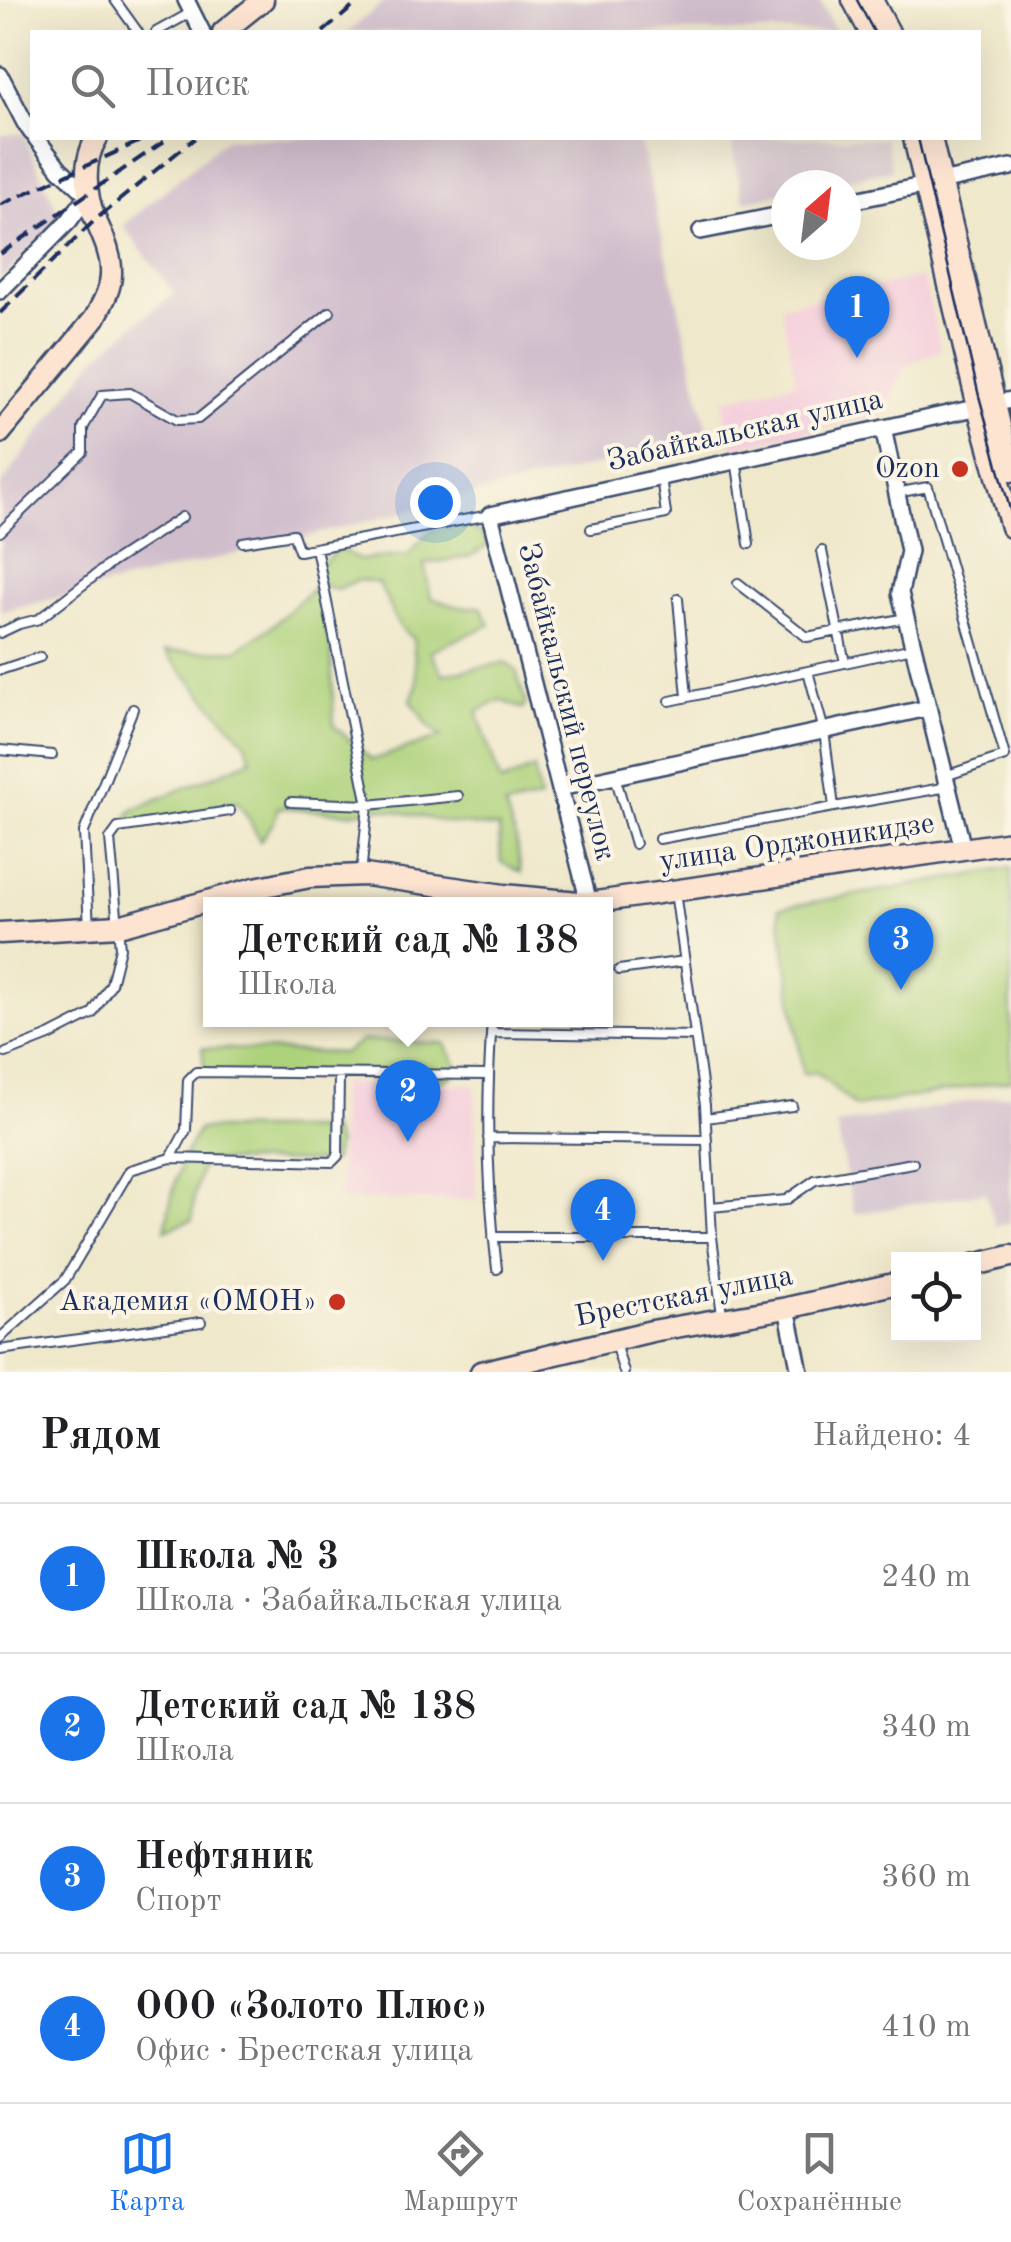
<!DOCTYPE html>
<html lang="ru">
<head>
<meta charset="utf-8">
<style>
	body { margin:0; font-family:"Old Standard TT",serif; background:#f6f6f6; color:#202124 }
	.controls { position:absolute; right:30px; bottom:30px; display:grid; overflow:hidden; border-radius:0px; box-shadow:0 10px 40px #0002 }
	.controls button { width:90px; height:90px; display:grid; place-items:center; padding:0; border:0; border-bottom:2px solid #e0e0e0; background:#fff; color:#202124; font:50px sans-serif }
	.compass { position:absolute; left:771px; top:170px; width:90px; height:90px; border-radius:50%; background:#fff; box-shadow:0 10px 40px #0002; rotate:28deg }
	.you { position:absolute; left:435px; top:502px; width:35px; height:35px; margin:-25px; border:8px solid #fff; border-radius:50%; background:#1a73e8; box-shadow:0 0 0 15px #1a73e833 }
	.badge { display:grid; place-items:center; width:65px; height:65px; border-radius:50%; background:#1a73e8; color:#fff; font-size:32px; font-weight:700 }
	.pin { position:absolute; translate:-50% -82px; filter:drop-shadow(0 2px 5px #0008) }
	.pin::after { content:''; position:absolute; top:52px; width:35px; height:30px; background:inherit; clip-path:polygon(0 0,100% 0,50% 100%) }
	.popup { position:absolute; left:203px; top:897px; width:410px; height:130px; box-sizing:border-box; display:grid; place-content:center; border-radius:0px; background:#fff; filter:drop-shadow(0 2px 8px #0005); font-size:32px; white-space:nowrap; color:#757577 }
	.popup b { font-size:38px; color:#202124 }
	.popup::after { content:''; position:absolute; left:50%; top:100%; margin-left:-20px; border:20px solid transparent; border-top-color:#fff }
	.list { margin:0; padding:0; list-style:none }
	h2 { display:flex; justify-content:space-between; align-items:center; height:130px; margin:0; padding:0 40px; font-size:42px }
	h2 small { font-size:32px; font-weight:400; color:#757577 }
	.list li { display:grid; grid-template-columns:65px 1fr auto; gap:30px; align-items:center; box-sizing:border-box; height:150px; padding:0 40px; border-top:2px solid #e0e0e0 }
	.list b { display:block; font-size:38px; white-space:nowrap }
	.list p { margin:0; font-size:32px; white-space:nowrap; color:#757577 }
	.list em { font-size:32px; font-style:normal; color:#757577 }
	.icon { flex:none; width:55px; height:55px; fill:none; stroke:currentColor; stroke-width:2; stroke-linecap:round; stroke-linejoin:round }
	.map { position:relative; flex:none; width:1011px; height:1372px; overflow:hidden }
	.search { position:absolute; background:#fff; box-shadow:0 10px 40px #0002; left:30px; right:30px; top:30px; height:110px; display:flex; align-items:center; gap:25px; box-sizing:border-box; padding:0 35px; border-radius:0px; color:#757577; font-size:38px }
	.sheet { height:730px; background:#fff }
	nav { display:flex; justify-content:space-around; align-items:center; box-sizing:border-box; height:140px; border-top:2px solid #e0e0e0; background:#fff; font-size:28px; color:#757577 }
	nav a { display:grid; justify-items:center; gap:5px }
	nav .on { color:#1a73e8 }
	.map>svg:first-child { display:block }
</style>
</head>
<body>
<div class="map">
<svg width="1011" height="1372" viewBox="0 0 1011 1372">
	<rect width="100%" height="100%" fill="#fcf5e5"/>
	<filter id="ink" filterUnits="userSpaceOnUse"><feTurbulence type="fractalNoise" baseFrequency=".01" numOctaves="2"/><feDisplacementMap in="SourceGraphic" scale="20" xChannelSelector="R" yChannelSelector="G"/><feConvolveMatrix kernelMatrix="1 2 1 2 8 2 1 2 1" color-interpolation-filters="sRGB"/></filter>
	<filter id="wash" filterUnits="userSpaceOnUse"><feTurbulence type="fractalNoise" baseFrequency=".0048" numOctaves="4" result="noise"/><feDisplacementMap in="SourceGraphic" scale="40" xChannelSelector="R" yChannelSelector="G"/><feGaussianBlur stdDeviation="2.25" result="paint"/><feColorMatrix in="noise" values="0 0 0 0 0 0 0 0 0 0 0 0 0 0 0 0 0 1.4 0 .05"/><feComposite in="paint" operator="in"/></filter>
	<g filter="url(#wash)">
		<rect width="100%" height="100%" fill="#efe8cb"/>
		<path fill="#f4cfdc" d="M 923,277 L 941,350 L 906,365 L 883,414 L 733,448 L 723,400 L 796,382 L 781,306 Z
			M 340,1084 L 475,1084 L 476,1200 L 340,1200 Z"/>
		<path fill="#d0bdcc" d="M 386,0 L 819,0 L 836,32 L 348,32 Z
			M 23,134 L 61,219 L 0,280 L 0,135 Z
			M 227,138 L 639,138 L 709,437 L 0,612 L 0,486 L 96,357 L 174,293 L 123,226 Z
			M 730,138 L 885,138 L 892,170 L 820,185 L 786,185 L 786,192 L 744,201 Z
			M 1011,1094 L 1011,1223 L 995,1226 L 986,1192 L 854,1214 L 836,1125 Z"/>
		<path fill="#aed27b" stroke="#64806c" stroke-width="2.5" d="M 461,523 L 483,534 L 488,546 L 468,557 L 424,564 L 431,598 L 459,607 L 481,607 L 490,625 L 430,651 L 443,674 L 505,663 L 516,670 L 526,703 L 523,709 L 501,700 L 477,712 L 501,783 L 534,768 L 540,799 L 505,807 L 516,839 L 521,872 L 501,862 L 499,828 L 450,823 L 382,808 L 348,813 L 278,807 L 274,822 L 260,841 L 249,819 L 237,801 L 184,820 L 125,822 L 132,810 L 251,760 L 246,743 L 165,652 L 237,650 L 271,627 L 317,585 L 331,648 L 334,726 L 372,760 L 441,737 L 429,727 L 411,700 L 417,684 L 413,639 C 389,620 393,607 378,583 L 358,580 L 337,589 L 322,585 L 315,571 L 338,548 L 360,560 L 408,555 L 430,531 Z
			M 1011,868 L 1011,1080 L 856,1107 L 816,1072 L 803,1074 L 779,908 Z
			M 363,1040 L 444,1043 L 459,1069 L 448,1079 L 388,1080 L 334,1074 L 268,1079 L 205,1075 L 202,1048 L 344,1053 Z
			M 199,1129 L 330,1129 L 337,1144 L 332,1162 L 203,1161 L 194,1197 L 192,1220 L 165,1230 C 172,1192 178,1162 199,1129 Z"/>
	</g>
	<g filter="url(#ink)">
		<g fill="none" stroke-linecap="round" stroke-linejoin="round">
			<g stroke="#3b4b6e" stroke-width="12">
				<path id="lane" d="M 115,0 L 138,32
					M 156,32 L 192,12
					M 736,460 L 749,544
					M 896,493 L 928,487 L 1005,756 L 945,776
					M 591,529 L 666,514 L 661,477
					M 0,532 L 83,452 L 83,428 L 102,395 L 130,393 L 177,420 L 198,419 L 330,312
					M 243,542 L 293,534 L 299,551 L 490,515
					M 316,548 L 368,805 L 361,875
					M 822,551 L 845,663
					M 738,583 L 807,637 L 906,618
					M 678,599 L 687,697
					M 0,633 L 19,624 L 39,619 L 111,563 L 182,517
					M 0,670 L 40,657
					M 808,671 L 824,731 L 834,807 L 948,787
					M 670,701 L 913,648
					M 0,750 L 52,755
					M 615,776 L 635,844
					M 291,802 L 368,805 L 458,796
					M 659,839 L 834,807
					M 675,892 L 705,1105 L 712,1237 L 722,1315
					M 89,928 L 84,832 L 133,709
					M 619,970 L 685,961
					M 492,1020 C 486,1102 487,1187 497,1269
					M 491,1033 L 695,1036
					M 6,1053 L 49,1036 L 92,1014 L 111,984 L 120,948 L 110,839 L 118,828 L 230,811
					M 706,1118 L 792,1106
					M 488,1138 L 707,1140
					M 171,1158 L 332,1162 L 338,1156 L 339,1074
					M 711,1207 L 786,1200 L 815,1180 L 913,1163
					M 493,1237 L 712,1237
					M 0,1338 L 65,1280 L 130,1170 L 171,1158 L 186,1130 L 188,1080 L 196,1072 L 488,1075
					M 615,1344 L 624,1372
					M 0,1350 L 201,1322"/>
			</g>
			<g stroke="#3b4b6e" stroke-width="20">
				<path id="street" d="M 186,0 L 202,32
					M 0,75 L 25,123 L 32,133
					M 846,202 L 1011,167
					M 701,231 L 786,214
					M 0,291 L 69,221 L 88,195 L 60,169 L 36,138
					M 883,428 L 909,551 L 900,593 L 963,849
					M 560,788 L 928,708
					M 589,903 L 490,515 L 1011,400
					M 787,1308 L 800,1372"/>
			</g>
			<g stroke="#3b4b6e" stroke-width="25">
				<path id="secondary" d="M 853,0 L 870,32
					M 872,0 L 889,32
					M 223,32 L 263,0
					M 914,138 L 978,407 L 1011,527
					M 931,138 L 1011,471
					M 0,433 L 95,318 C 102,304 111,289 111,274 C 112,255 103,237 96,221 C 85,196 82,161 97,138
					M 0,933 L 119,926 L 255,888 L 310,877 L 365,875 L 504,895 L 589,903 L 1011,842
					M 974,1265 L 1011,1256
					M 481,1372 L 652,1331 L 787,1308 L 898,1283"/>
			</g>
			<use href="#lane" stroke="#fff" stroke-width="8"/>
			<use href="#street" stroke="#fff" stroke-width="15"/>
			<use href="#secondary" stroke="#fde4d1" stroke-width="20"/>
			<path stroke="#1b2f5e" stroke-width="2.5" d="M 857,0 L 874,32
				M 918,138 L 979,396 L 1011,513"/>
			<path stroke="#1b2f5e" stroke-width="4" stroke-dasharray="15 8" stroke-linecap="butt" d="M 323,32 L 361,0
				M 0,205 L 147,138
				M 0,254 L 169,138
				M 0,313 L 95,220 L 195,138"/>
		</g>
	</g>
	<g fill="#c8321e" stroke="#fcf5e5" stroke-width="4">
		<circle cx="960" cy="469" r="10"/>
		<circle cx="337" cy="1302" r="10"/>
	</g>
	<g text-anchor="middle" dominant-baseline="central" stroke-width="8" stroke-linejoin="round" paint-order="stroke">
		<g font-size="30" fill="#1b2f5e" stroke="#fcf5e5">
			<text transform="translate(745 431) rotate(-13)">Забайкальская улица</text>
			<text transform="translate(566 702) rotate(76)">Забайкальский переулок</text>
			<text transform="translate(797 843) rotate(-8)">улица Орджоникидзе</text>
			<text transform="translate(684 1297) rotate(-11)">Брестская улица</text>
		</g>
		<g font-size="30" fill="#1b2f5e" stroke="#fcf5e5" text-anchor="end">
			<text x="940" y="469">Ozon</text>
			<text x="317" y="1302">Академия «ОМОН»</text>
		</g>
	</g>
</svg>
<div class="controls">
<button><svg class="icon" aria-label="locate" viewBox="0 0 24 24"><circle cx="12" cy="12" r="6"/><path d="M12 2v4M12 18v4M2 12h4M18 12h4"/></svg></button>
</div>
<svg class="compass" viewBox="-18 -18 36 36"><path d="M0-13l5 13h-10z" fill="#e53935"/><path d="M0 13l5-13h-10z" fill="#757577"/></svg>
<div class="you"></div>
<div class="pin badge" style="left:857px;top:358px">1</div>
<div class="pin badge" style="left:408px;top:1142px">2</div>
<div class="popup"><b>Детский сад № 138</b>Школа</div>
<div class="pin badge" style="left:901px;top:990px">3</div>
<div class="pin badge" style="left:603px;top:1261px">4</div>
<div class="search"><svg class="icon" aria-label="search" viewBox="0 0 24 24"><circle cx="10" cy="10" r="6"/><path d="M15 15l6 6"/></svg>Поиск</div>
</div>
<section class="sheet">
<h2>Рядом<small>Найдено: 4</small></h2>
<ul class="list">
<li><span class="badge">1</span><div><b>Школа № 3</b><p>Школа · Забайкальская улица</p></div><em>240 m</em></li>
<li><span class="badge">2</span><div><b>Детский сад № 138</b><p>Школа</p></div><em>340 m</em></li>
<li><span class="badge">3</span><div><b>Нефтяник</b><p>Спорт</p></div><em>360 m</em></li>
<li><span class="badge">4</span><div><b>ООО «Золото Плюс»</b><p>Офис · Брестская улица</p></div><em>410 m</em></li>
</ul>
</section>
<nav>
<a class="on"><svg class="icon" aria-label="map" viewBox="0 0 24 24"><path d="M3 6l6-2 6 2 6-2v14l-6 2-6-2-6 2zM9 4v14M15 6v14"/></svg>Карта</a>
<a><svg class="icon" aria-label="directions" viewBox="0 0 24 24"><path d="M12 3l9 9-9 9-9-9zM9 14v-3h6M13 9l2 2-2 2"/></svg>Маршрут</a>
<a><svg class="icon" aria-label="saved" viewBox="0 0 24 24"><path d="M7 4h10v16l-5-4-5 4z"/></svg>Сохранённые</a>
</nav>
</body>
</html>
